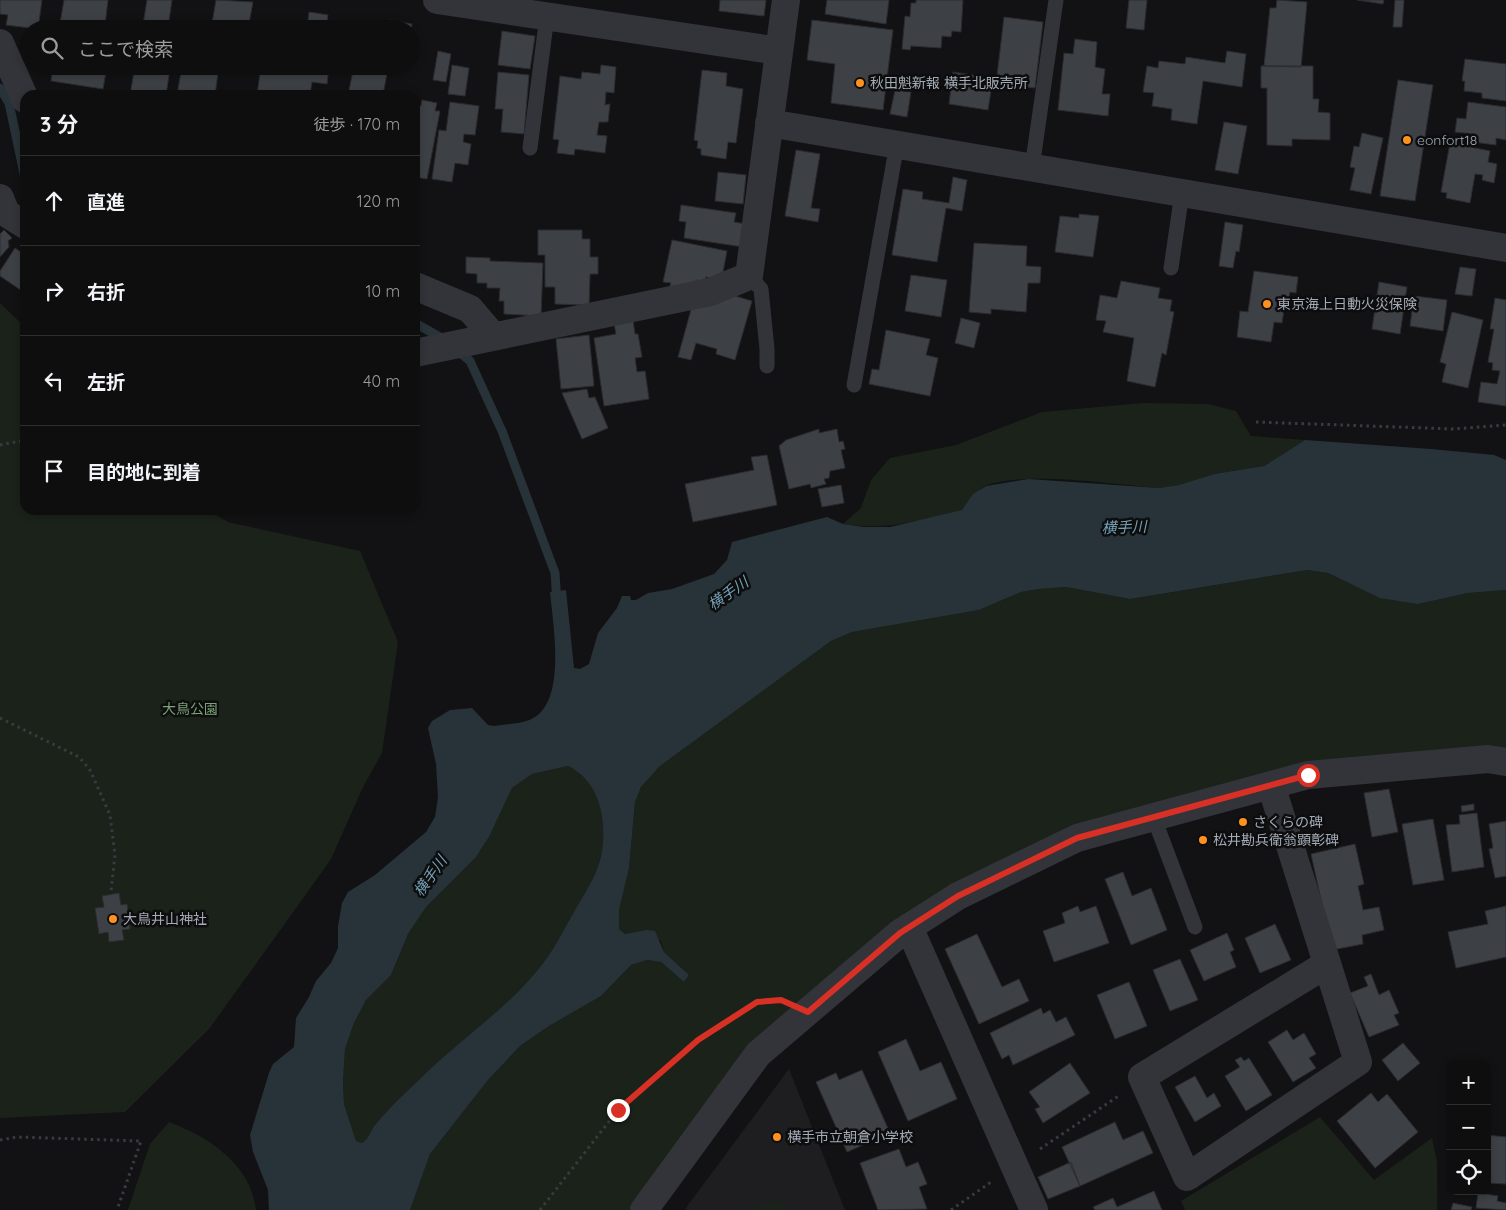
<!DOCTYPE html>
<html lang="ja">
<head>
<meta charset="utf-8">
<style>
	body { margin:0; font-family:Quicksand,"Noto Sans JP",sans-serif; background:#1c1c1d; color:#f1f3f6 }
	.controls { position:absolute; right:15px; bottom:15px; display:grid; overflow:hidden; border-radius:10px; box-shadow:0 2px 8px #0003 }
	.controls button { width:45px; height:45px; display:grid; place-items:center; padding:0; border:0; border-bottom:1px solid #2e2e2f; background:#0e0e0f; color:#f1f3f6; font:25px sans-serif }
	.stop { position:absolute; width:15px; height:15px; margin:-11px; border:4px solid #d93025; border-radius:50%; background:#fff }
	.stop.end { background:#d93025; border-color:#fff; box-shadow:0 1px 5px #0008 }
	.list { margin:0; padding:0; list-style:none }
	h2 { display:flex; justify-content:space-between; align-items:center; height:65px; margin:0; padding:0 20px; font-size:21px }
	h2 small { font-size:16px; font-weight:400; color:#9b9c9e }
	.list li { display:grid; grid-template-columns:32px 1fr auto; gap:15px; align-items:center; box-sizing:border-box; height:90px; padding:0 20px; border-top:1px solid #2e2e2f }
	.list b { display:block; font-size:19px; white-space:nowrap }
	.list em { font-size:16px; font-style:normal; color:#9b9c9e }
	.icon { flex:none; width:28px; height:28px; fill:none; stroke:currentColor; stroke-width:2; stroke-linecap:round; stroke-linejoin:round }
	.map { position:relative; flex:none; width:1506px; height:1210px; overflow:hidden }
	.search { position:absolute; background:#0e0e0f; box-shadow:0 2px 8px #0003; left:20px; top:20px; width:400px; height:55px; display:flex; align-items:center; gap:12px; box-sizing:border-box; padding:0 18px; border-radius:28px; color:#9b9c9e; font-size:19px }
	.panel { position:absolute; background:#0e0e0f; box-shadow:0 2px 8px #0003; left:20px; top:90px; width:400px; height:425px; border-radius:15px }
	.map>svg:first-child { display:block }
</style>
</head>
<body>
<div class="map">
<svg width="1506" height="1210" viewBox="0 0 1506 1210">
	<rect width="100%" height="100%" fill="#121214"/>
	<path fill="#1e1e21" d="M 789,1069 L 845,1210 L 685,1210 L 688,1205 Z"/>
	<path fill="#1a221a" d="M 0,303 L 25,327 L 25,510 L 207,510 L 228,522 L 360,551 L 398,642 L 382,753 L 363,787 L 331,859 L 299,904 L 209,1029 L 125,1112 L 0,1118 Z
		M 1143,403 L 1208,404 L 1236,411 L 1251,436 L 1305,440 L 1264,466 L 1214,474 L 1179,485 L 1159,488 C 1111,484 1032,471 987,485 C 974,490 971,505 960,511 C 950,515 940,516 930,518 C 898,525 875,529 843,524 L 861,508 L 871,480 L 890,458 L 956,445 L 1042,412 Z
		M 1307,570 L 1328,573 L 1353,585 L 1418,604 L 1468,593 L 1506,590 L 1506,762 L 1308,775 L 1077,838 L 909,927 L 758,1054 L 644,1210 L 410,1210 L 430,1154 L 488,1080 L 520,1046 L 549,1026 L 601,996 L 631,965 L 647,960 L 661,962 L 684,982 L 689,975 L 664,952 L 661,941 L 646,930 L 625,934 L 619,929 L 619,910 L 629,868 L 635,802 L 641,787 L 660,766 L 831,641 L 852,632 L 979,610 L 1021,592 L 1039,589 L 1066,587 L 1130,599 Z
		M 568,766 C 588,776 599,795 602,817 C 607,858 596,875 575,910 C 565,927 556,946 544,962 C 513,1005 467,1034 428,1071 C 411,1088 390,1106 375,1125 C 370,1131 369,1139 362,1143 L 356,1141 L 344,1104 L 343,1082 L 345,1049 L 354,1023 L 366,1000 L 391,975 L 408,934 L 426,907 L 476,857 L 489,837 L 512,788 L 532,774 Z
		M 1320,1117 L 1374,1180 L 1432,1138 L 1437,1162 L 1437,1210 L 1185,1210 L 1181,1201 Z
		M 169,1122 C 209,1137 251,1164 256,1210 L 128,1210 L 150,1144 Z
		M 778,1200 L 788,1210 L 742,1210 Z"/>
	<path fill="#273338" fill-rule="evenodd" d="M 1305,440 L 1431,449 L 1494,455 L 1506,460 L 1506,590 L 1468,593 L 1418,604 L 1380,598 L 1328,573 L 1307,570 L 1130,599 L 1066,587 L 1039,589 L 1021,592 L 979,610 L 852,632 L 831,641 L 660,766 L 641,787 L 635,802 L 629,868 L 619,910 L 619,929 L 625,934 L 646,930 L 655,931 L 664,952 L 689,975 L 684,982 L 661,962 L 647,960 L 631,965 L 601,996 L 549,1026 L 520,1046 L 488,1080 L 430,1154 L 410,1210 L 269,1210 L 268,1190 L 253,1152 L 250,1135 L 269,1073 L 273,1064 L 294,1047 L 296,1018 L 309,997 L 316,981 L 331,963 L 338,948 L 338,926 L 342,903 L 348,892 L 375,875 L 426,832 L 435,817 L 438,797 L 436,764 L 428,728 L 432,721 L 450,710 L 472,708 L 488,725 L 494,726 C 505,724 525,724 535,717 C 566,697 553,624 550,592 L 566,590 L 574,668 L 580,669 L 589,664 L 598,633 L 617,608 L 622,596 L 630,596 L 631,600 L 636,600 L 648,593 L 672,589 L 714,574 L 727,560 L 732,542 L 827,517 L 843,524 L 864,527 L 890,527 L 962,510 L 973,494 L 986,486 L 1028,479 L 1159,488 L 1179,485 L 1214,474 L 1264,466 ZM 568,766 C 588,776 599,795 602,817 C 607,858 596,875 575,910 C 565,927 556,946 544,962 C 512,1005 467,1034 428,1071 C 411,1088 390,1106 375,1125 C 370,1131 369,1139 362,1143 L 356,1141 L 344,1104 L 343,1082 L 345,1049 L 354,1023 L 366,1000 L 391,975 L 408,934 L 426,907 L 476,857 L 489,837 L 512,788 L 532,774 Z"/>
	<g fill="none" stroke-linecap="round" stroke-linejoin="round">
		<path stroke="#273338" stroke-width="9" d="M 0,88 L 9,103 L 25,178
			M 415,323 L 445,340
			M 457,350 L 470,361 L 502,431 L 555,573 L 557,602"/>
	</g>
	<path fill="#3d4044" stroke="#2b2c30" d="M 0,0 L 42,0 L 38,29 L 6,25 L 8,15 L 0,14 Z
		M 64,0 L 108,0 L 105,25 L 113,27 L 113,29 L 59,29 Z
		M 147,0 L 172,0 L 168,28 L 143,25 Z
		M 216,0 L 253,2 L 248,29 L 226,25 L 225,29 L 211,29 Z
		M 720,0 L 766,0 L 764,16 L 719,11 Z
		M 827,0 L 889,0 L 886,24 L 825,14 Z
		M 916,0 L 963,0 L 961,32 L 952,31 L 951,37 L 942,36 L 941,48 L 911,46 L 910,50 L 902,49 L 905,16 L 910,17 L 911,3 L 916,3 Z
		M 1129,0 L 1147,0 L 1144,30 L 1126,28 Z
		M 1277,0 L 1307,2 L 1301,67 L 1264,66 L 1270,8 L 1276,8 Z
		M 1357,0 L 1384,0 L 1383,4 Z
		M 1395,0 L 1404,0 L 1402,27 L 1393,27 Z
		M 309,12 L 328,15 L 326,29 L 265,29 L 266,23 L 307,28 Z
		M 1004,17 L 1043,22 L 1035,88 L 996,84 Z
		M 390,20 L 412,24 L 411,30 L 388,29 Z
		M 812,20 L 893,30 L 883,110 L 831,103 L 835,64 L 807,60 Z
		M 502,31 L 535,36 L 530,69 L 498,65 Z
		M 1075,39 L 1097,42 L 1095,67 L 1105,69 L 1102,94 L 1110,94 L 1108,116 L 1058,110 L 1064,53 L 1073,54 Z
		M 438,51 L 451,54 L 446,82 L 433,80 Z
		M 1227,51 L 1246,54 L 1242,87 L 1203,81 L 1197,124 L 1171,120 L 1172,109 L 1152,106 L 1154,93 L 1143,92 L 1147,66 L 1158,68 L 1159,61 L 1185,64 L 1186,57 L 1225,63 Z
		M 1465,59 L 1506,64 L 1506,101 L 1482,98 L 1482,93 L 1464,91 L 1465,81 L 1462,81 Z
		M 452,65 L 469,68 L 465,96 L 448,94 Z
		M 601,65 L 616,67 L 614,93 L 606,92 L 605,105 L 610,104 L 608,122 L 599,122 L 597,135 L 607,136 L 605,153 L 575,149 L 574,155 L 557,153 L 559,140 L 553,139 L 560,76 L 581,79 L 582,72 L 600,74 Z
		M 53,66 L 107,66 L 103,89 L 51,81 Z
		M 135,66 L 170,69 L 166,95 L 130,95 Z
		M 182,66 L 219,66 L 215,95 L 177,95 Z
		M 261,66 L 329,66 L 327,84 L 312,82 L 310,95 L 257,95 Z
		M 354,66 L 388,68 L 383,95 L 348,95 Z
		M 1261,66 L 1313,66 L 1313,99 L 1319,99 L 1318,112 L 1330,113 L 1330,140 L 1292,139 L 1292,146 L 1267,145 L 1267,88 L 1261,88 Z
		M 702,70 L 727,73 L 726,86 L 743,89 L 736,143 L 728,142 L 726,159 L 701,155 L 701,149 L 697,148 L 698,141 L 694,140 Z
		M 498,72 L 529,75 L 524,134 L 501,132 L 503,109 L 495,109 Z
		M 953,72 L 993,78 L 988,110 L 949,104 Z
		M 1398,80 L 1433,85 L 1415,201 L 1380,196 Z
		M 895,90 L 911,92 L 907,117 L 890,114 Z
		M 422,100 L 437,103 L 435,111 L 440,111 L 427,179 L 415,177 L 415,105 L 421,106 Z
		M 450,102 L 479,106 L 475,135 L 464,134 L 463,142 L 471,144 L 468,165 L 455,163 L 452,182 L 432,179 L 439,130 L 446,131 Z
		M 1468,102 L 1506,107 L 1506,140 L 1496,138 L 1496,145 L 1473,142 L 1474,134 L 1455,132 L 1457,118 L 1466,119 Z
		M 1224,122 L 1247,126 L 1238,174 L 1215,170 Z
		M 1362,133 L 1383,138 L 1371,194 L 1350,190 L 1355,168 L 1350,167 L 1354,146 L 1359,147 Z
		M 1450,143 L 1490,151 L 1488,162 L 1497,164 L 1494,183 L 1482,180 L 1483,175 L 1475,174 L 1470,203 L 1446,198 L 1447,193 L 1441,192 Z
		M 796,150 L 820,154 L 811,208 L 820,209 L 818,222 L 785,216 Z
		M 718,172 L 746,175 L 743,204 L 715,201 Z
		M 953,177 L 967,180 L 962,211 L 946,208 L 937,262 L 892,255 L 903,189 L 923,192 L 922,199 L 949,203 Z
		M 681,205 L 736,213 L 734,222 L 746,224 L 743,247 L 684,238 L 686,222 L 679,221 Z
		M 1079,214 L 1099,216 L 1093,257 L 1055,252 L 1060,216 L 1079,218 Z
		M 1225,222 L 1243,225 L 1239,252 L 1236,251 L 1233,268 L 1219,266 Z
		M 4,230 L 12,238 L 8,241 L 9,247 L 0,257 L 0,234 Z
		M 538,230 L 582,230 L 582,239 L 590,239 L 590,257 L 598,257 L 598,274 L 590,274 L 589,305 L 555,304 L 555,287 L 545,287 L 545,255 L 538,255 Z
		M 672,240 L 727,251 L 723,272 L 712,278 L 706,277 L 705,282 L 696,280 L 695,286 L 669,288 L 671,283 L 663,282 Z
		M 974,243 L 1027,246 L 1026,266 L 1041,267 L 1040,283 L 1028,283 L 1026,312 L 991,309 L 991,314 L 969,312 Z
		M 15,248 L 25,255 L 25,293 L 0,276 L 0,271 Z
		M 466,257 L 490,258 L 490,261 L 543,263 L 541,316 L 504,314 L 504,301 L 499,301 L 500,288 L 487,288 L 487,283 L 477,283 L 477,274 L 466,273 Z
		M 1460,267 L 1476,269 L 1472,296 L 1455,294 Z
		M 1254,271 L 1298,277 L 1296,293 L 1290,292 L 1289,297 L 1286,297 L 1282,323 L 1274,322 L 1271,342 L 1237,337 L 1240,311 L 1248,312 Z
		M 911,275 L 947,280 L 941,317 L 905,311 Z
		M 1121,281 L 1160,288 L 1158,298 L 1172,300 L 1170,311 L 1174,312 L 1166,355 L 1162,353 L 1155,387 L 1127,381 L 1134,338 L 1103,332 L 1106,321 L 1096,320 L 1100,295 L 1117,298 Z
		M 1379,282 L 1407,287 L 1400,334 L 1372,329 Z
		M 725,293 L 752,301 L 735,360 L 716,354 L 717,349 L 696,343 L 691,360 L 678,357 L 692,306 L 700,304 L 709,306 L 711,298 Z
		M 1414,296 L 1447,300 L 1443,331 L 1410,326 Z
		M 1495,298 L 1506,300 L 1506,406 L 1478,402 L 1481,382 L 1497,384 L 1500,371 L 1492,370 L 1493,363 L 1488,362 L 1494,329 L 1490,329 Z
		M 1452,312 L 1483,320 L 1468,388 L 1442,382 L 1446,364 L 1440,362 Z
		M 961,318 L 980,323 L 974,348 L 955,343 Z
		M 633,320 L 635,334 L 638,334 L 642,357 L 635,358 L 637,372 L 645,371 L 649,399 L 604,406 L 594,338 L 616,334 L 614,323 Z
		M 886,330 L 930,339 L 926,355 L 938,358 L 930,396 L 869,384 L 872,369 L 879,370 Z
		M 589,335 L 594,386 L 561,389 L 556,339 Z
		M 587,389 L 589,398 L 595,397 L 608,428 L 582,439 L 562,393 Z
		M 819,429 L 819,433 L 837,429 L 839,442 L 843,441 L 845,449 L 841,450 L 845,468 L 830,471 L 829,478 L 824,479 L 826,484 L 811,488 L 810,484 L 789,489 L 779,446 L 786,440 Z
		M 767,455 L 777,505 L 693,522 L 685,484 L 754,470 L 751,457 Z
		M 841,485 L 844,503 L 822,507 L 818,489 Z
		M 1389,789 L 1398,832 L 1372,837 L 1364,793 Z
		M 1474,804 L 1474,810 L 1462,812 L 1461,806 Z
		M 1477,813 L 1484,867 L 1452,872 L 1446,825 L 1460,824 L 1459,815 Z
		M 1433,819 L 1444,880 L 1413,885 L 1402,824 Z
		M 1506,821 L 1506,876 L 1495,878 L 1489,849 L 1493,848 L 1489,824 Z
		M 1355,844 L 1364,884 L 1358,886 L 1363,910 L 1379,907 L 1384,930 L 1362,935 L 1363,944 L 1332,950 L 1311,854 Z
		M 1123,872 L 1132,896 L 1151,888 L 1167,930 L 1131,945 L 1105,879 Z
		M 119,893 L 121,905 L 127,904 L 130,929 L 122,930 L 124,940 L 109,942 L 108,932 L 99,934 L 95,908 L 104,907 L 102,896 Z
		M 1078,906 L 1080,912 L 1096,906 L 1109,943 L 1054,962 L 1043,931 L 1065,923 L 1062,913 Z
		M 1506,906 L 1506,957 L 1456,968 L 1448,932 L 1488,924 L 1485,911 Z
		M 1275,924 L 1291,960 L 1260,973 L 1245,938 Z
		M 1227,933 L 1234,950 L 1230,952 L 1236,967 L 1204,981 L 1190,950 Z
		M 977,934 L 1002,987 L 1019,979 L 1029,1001 L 979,1024 L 945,949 Z
		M 1180,959 L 1198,1000 L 1170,1011 L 1153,970 Z
		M 1371,974 L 1379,995 L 1389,990 L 1399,1013 L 1394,1015 L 1399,1025 L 1369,1037 L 1350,993 L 1368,986 L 1364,977 Z
		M 1129,982 L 1147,1026 L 1115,1039 L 1097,995 Z
		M 1041,1008 L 1043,1014 L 1050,1010 L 1056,1022 L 1066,1017 L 1075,1035 L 1013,1065 L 1009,1055 L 1002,1059 L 990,1033 Z
		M 1287,1030 L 1293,1040 L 1304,1033 L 1316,1054 L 1309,1058 L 1316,1068 L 1293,1082 L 1268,1042 Z
		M 906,1039 L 920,1071 L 941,1062 L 957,1099 L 908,1121 L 878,1052 Z
		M 1403,1043 L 1420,1063 L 1398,1081 L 1382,1060 Z
		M 1241,1057 L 1244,1061 L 1249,1058 L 1272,1095 L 1246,1111 L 1225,1076 L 1240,1067 L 1235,1060 Z
		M 1070,1063 L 1090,1093 L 1043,1123 L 1035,1109 L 1040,1107 L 1029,1092 Z
		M 862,1070 L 890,1133 L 847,1152 L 816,1082 L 836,1073 L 839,1080 Z
		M 1195,1076 L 1207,1098 L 1214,1093 L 1221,1106 L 1195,1122 L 1175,1087 Z
		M 1371,1093 L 1378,1102 L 1387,1094 L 1418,1132 L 1375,1168 L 1337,1121 Z
		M 1115,1122 L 1123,1140 L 1143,1131 L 1153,1153 L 1080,1186 L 1062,1147 Z
		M 1487,1135 L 1506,1137 L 1506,1184 L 1487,1183 Z
		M 899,1149 L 906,1167 L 918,1162 L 927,1184 L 919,1187 L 927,1209 L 878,1210 L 860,1163 Z
		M 1071,1162 L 1080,1186 L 1048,1199 L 1038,1177 Z
		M 1154,1191 L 1162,1210 L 1095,1210 L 1093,1207 L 1113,1198 L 1117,1207 Z
		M 1478,1193 L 1498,1196 L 1497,1201 L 1506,1203 L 1506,1210 L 1476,1208 Z
		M 1453,1203 L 1472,1207 L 1471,1210 L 1451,1210 Z"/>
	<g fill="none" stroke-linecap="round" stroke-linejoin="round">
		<path stroke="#383c40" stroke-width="3" stroke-dasharray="2.5 4" stroke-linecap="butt" d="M 1256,422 L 1454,429 L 1506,425
			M 0,445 L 25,440
			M 0,718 L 79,757 L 90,770 L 110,815 L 115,855 L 111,891
			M 0,1140 L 17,1137 L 141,1141 L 117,1210
			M 1040,1149 L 1120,1095
			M 540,1210 L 618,1110 L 698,1040 L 757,1002 L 775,1000
			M 951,1210 L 991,1182"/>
		<path stroke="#323439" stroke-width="15" d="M 530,148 L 547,16
			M 1032,168 L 1056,0
			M 1171,268 L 1182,193
			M 749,276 L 761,289 L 767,349 L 767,366
			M 854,385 L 897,144
			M 1154,818 L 1195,927"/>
		<path stroke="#323439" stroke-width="28" d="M 437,0 L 779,51
			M 0,43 L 25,99
			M 769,123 L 1506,248
			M 0,198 L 6,213 L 25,225
			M 415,286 L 470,309 L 493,336
			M 415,353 L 710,292 L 749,276 L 786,0
			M 1271,785 L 1358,1062 L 1187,1177 L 1142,1077 L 1327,964
			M 909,927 L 1034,1210
			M 644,1210 L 758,1054 L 900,933 L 958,896 L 1077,838 L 1308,775 L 1488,759 L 1506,762"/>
	</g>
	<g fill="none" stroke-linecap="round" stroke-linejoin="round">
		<path stroke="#d93025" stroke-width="6" d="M 618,1110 L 698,1040 L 757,1002 L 781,1000 L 808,1012 L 900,933 L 958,896 L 1077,838 L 1308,775"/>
	</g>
	<g fill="#ff921e" stroke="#0d0d0e" stroke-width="2">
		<circle cx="860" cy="83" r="5"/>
		<circle cx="1407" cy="140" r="5"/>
		<circle cx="1267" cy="304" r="5"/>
		<circle cx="1243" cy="822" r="5"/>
		<circle cx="1203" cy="840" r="5"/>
		<circle cx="113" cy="919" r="5"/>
		<circle cx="777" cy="1137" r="5"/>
	</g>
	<g text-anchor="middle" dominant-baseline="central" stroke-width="5" stroke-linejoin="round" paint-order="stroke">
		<g font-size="14" fill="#a2abb6" stroke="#0d0d0e" text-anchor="start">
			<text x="870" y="83">秋田魁新報 横手北販売所</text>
			<text x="1417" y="140">eonfort18</text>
			<text x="1277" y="304">東京海上日動火災保険</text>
			<text x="1253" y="822">さくらの碑</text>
			<text x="1213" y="840">松井勘兵衛翁顕彰碑</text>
			<text x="123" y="919">大鳥井山神社</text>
			<text x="787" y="1137">横手市立朝倉小学校</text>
		</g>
		<g font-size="14" fill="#7aa376" stroke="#0d0d0e">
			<text x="190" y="709">大鳥公園</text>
		</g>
		<g font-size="15" font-style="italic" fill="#74a0b5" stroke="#0d0d0e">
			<text transform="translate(1124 527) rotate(-2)">横手川</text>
			<text transform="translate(728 593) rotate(-35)">横手川</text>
			<text transform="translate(430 876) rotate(-55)">横手川</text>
		</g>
	</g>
</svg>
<div class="controls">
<button>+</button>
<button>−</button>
<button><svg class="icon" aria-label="locate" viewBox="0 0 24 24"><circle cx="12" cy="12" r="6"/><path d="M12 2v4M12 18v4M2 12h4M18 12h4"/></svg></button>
</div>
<div class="stop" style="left:1308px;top:775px"></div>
<div class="stop end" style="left:618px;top:1110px"></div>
<div class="search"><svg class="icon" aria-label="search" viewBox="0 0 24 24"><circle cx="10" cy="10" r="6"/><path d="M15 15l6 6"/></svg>ここで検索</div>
<section class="panel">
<h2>3 分<small>徒歩 · 170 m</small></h2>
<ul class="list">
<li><svg class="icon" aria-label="ahead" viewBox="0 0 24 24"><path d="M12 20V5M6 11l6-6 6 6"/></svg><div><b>直進</b></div><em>120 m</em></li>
<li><svg class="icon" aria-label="right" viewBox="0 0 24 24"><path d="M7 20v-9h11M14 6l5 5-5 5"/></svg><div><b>右折</b></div><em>10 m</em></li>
<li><svg class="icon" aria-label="left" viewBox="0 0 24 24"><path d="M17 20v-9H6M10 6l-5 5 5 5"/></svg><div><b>左折</b></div><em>40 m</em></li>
<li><svg class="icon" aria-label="arrive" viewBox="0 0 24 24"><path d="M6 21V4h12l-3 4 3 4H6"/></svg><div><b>目的地に到着</b></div></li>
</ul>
</section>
</div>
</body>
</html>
